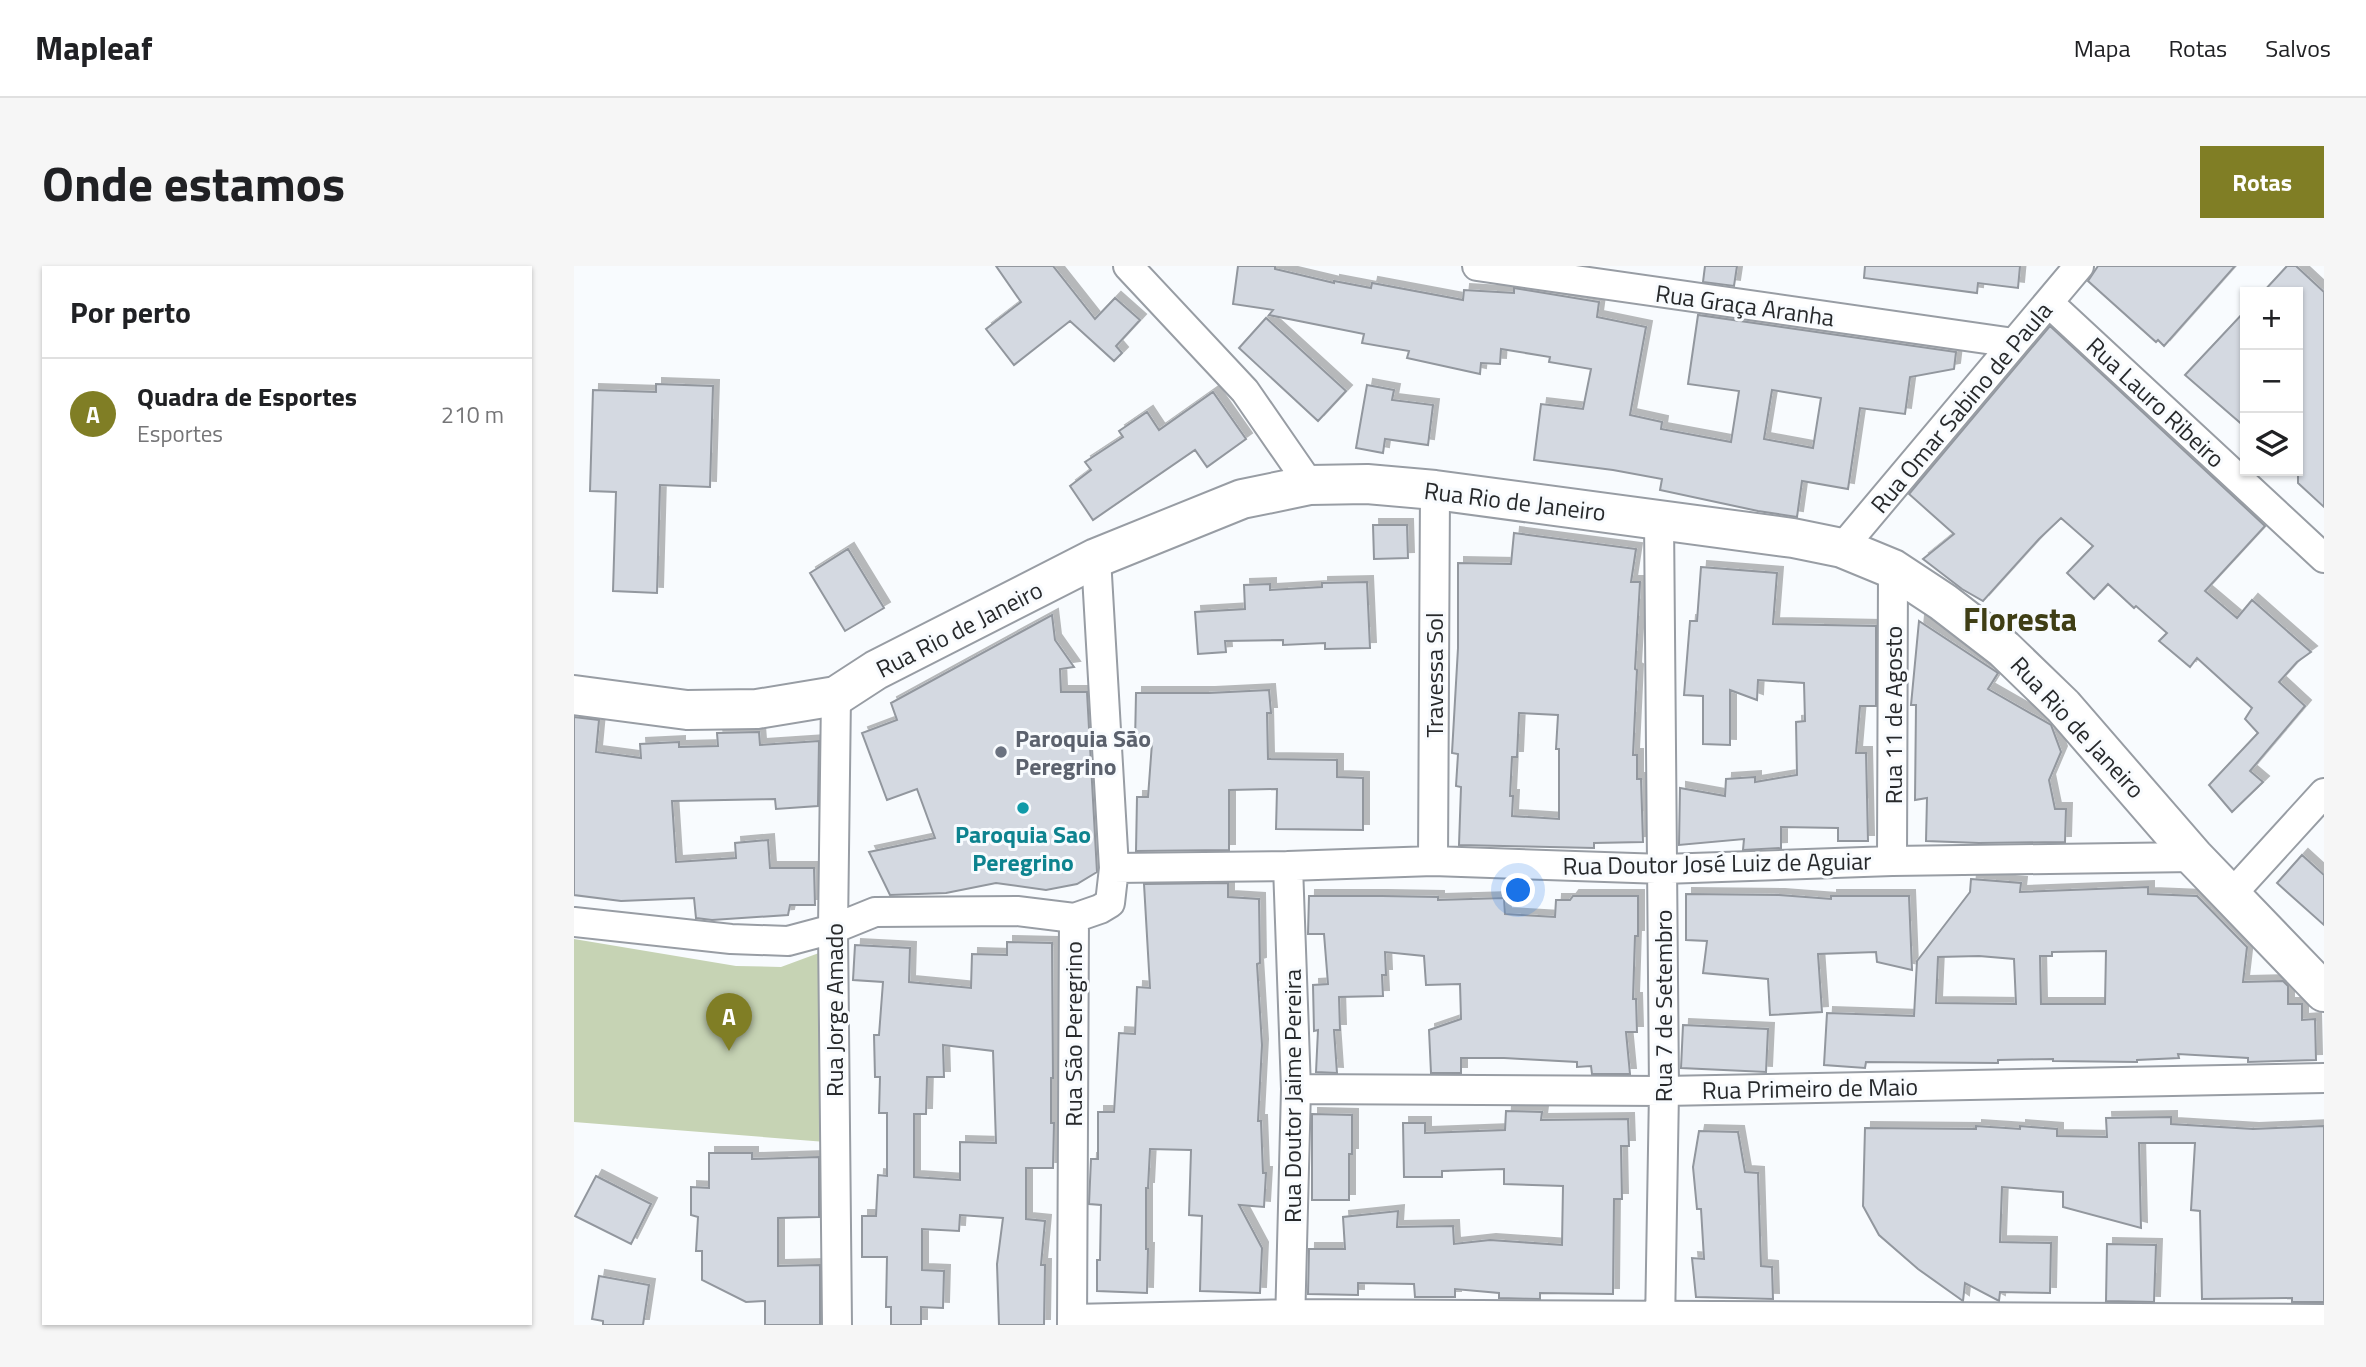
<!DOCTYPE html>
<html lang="pt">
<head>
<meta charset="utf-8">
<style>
	body { margin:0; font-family:"Titillium Web",sans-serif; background:#f6f6f6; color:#202124 }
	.controls { position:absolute; right:21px; top:21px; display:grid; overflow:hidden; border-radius:0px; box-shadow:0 2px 5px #0004 }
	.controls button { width:63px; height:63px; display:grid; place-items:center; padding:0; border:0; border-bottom:2px solid #e0e0e0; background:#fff; color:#202124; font:35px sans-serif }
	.you { position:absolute; left:945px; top:625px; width:24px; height:24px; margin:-18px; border:5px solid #fff; border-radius:50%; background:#1a73e8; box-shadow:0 0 0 10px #1a73e833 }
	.badge { display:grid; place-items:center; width:46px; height:46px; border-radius:50%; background:#807e25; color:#fff; font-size:23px; font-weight:700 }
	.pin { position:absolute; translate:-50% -58px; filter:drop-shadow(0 2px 4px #0008) }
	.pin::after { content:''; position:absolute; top:37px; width:24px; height:21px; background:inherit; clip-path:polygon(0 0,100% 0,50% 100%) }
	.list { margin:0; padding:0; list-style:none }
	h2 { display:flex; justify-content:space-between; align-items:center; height:91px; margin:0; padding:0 28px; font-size:30px }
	h2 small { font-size:23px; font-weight:400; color:#757577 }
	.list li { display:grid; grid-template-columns:46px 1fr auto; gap:21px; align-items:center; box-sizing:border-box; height:112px; padding:0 28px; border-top:2px solid #e0e0e0 }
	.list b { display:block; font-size:26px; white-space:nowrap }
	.list p { margin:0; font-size:23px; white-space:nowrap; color:#757577 }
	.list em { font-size:23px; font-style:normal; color:#757577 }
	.icon { flex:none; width:38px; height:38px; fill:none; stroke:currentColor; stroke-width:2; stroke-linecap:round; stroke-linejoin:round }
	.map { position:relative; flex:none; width:1750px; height:1059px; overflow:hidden; border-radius:0px }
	header { display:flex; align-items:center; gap:42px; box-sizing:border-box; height:98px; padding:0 35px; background:#fff; border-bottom:2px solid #e0e0e0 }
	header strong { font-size:33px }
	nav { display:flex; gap:38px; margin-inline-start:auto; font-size:24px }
	.intro { display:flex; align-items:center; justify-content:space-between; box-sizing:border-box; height:168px; padding:0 42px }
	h1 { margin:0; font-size:49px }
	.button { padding:18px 32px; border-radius:0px; background:#807e25; color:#fff; font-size:24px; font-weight:700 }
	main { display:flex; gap:42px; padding:0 42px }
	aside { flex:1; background:#fff; border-radius:0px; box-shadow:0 2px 5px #0004 }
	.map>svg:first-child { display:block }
</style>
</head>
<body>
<header>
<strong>Mapleaf</strong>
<nav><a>Mapa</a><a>Rotas</a><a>Salvos</a></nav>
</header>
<div class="intro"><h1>Onde estamos</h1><a class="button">Rotas</a></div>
<main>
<aside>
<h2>Por perto<small></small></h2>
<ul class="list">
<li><span class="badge">A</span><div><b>Quadra de Esportes</b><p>Esportes</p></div><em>210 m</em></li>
</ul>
</aside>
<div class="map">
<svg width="1750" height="1059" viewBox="0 0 1750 1059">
	<defs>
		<filter id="shadow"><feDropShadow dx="6" dy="-6" stdDeviation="0" flood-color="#0004"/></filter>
	</defs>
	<rect width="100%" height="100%" fill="#f8fbfe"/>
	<path fill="#c6d3b4" d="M 0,673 L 162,700 L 207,701 L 253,684 L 252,876 L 0,856 Z"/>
	<path fill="#d4d9e1" stroke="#92979e" stroke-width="2" fill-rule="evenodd" filter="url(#shadow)" d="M 422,0 L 479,0 L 521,53 L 541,32 L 566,54 L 542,80 L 548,87 L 540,95 L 496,55 L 440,99 L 412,63 L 447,36 Z
		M 664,0 L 701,0 L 701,3 L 760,17 L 760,15 L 797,22 L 798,17 L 889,34 L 890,24 L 940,27 L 940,22 L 1025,36 L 1023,51 L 1072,61 L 1056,149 L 1088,156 L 1087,163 L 1157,176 L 1165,125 L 1114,118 L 1124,49 L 1382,86 L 1380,103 L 1336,111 L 1331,148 L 1286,142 L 1274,223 L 1228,215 L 1223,251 L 1184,245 L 1086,224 L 1088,213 L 1039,204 L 960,194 L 967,138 L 1009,143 L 1017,103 L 975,96 L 976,91 L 927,83 L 926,98 L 907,97 L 906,108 L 833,92 L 835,85 L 788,77 L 790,68 L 695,49 L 699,44 L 659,38 ZM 1198,124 L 1247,132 L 1239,182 L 1190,173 Z
		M 1131,0 L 1163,0 L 1160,20 L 1129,16 Z
		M 1291,0 L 1446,0 L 1444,22 L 1404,17 L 1403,27 L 1290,12 Z
		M 1524,0 L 1661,0 L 1590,80 L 1584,74 L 1582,76 L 1514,15 Z
		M 1713,0 L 1722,0 L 1750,26 L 1750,241 L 1724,217 L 1724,26 L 1689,26 Z
		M 1671,45 L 1671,161 L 1611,109 Z
		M 692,52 L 772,125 L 744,155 L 665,82 Z
		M 1476,60 L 1691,260 L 1631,325 L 1663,352 L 1678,334 L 1737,386 L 1723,396 L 1705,416 L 1731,440 L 1676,505 L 1689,516 L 1658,546 L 1635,519 L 1684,467 L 1671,453 L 1678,442 L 1623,392 L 1616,401 L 1585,375 L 1593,367 L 1562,340 L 1560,342 L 1534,318 L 1520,333 L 1493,307 L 1519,280 L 1487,252 L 1465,273 L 1409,335 L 1388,323 L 1349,293 L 1380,268 L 1335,228 Z
		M 82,118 L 139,120 L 136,221 L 86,219 L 83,327 L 39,325 L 42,226 L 16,225 L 19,124 L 82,126 Z
		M 793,119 L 820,124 L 818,134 L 859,139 L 854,179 L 811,173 L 809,187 L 782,182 Z
		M 639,126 L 672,173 L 633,201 L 621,184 L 519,254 L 496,220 L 517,204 L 511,196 L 549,171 L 545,165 L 573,146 L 585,164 Z
		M 799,259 L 833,259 L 834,292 L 800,293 Z
		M 940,267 L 1062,283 L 1057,316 L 1066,316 L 1061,403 L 1063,404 L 1059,489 L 1063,489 L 1063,513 L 1067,513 L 1069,576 L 1020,577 L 1020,582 L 885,579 L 887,521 L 882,520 L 884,488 L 878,487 L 884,382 L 884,297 L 937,298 ZM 945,447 L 984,449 L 982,483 L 985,483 L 985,553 L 938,550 L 939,530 L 936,530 L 938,491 L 943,491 Z
		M 274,283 L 310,342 L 271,365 L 236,307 Z
		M 1127,301 L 1203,307 L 1199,358 L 1302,360 L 1302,440 L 1286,440 L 1282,487 L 1292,487 L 1294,575 L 1264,575 L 1264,562 L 1207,561 L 1207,582 L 1169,584 L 1170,573 L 1105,579 L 1106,522 L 1151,530 L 1152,513 L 1181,511 L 1181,516 L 1223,509 L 1222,456 L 1231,455 L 1230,417 L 1184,414 L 1183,434 L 1156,424 L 1156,479 L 1129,478 L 1129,430 L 1110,429 L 1116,355 L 1123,355 Z
		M 793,316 L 796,382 L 751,383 L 751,377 L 709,379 L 709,374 L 651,375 L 652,386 L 624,388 L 621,346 L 671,343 L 670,319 L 696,318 L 696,324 L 748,321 L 748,317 Z
		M 478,349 L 481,374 L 500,401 L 486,403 L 487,426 L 513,426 L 523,606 L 503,618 L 472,624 L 422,617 L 372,627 L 316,629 L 295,586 L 361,572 L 343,523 L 313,534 L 288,467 L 323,454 L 317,437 Z
		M 1345,355 L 1424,407 L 1414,423 L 1477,459 L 1487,486 L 1475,514 L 1481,543 L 1492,543 L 1491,576 L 1405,577 L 1352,575 L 1353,532 L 1341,534 L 1342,439 L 1337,439 Z
		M 695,424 L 697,447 L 693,447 L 694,493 L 763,494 L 763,511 L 789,512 L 789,564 L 702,563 L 703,523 L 655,524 L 655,584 L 562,585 L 563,531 L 574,531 L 578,477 L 561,477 L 562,427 L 635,427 Z
		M 0,451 L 25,454 L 22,486 L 67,492 L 66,478 L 105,476 L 105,481 L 144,480 L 143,467 L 185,466 L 186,479 L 245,475 L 244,540 L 202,543 L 201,533 L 98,535 L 102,596 L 162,592 L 161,577 L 194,574 L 196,602 L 240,602 L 241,639 L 216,639 L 214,649 L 138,654 L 122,652 L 120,632 L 47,635 L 0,629 Z
		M 1728,589 L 1750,609 L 1750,659 L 1703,617 Z
		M 1397,613 L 1447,617 L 1446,626 L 1574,621 L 1574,628 L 1623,630 L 1673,681 L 1669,716 L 1709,715 L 1714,720 L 1714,738 L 1728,738 L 1728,754 L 1741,753 L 1742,794 L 1674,796 L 1674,792 L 1604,788 L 1605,792 L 1563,794 L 1563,796 L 1479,795 L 1479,793 L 1424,794 L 1424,797 L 1292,796 L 1291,802 L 1250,799 L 1253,747 L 1340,750 L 1343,695 L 1396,626 ZM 1532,685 L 1531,738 L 1467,738 L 1466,690 L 1478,690 L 1478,686 ZM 1405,690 L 1440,693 L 1442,738 L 1362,737 L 1364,691 Z
		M 654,617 L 654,631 L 685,633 L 686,697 L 683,698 L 688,779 L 684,855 L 687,855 L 689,907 L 692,907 L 690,941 L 665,939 L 688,982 L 686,1027 L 626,1025 L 628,950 L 615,949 L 617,884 L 576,883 L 574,922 L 572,922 L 572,983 L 574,983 L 573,1027 L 523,1025 L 523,994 L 526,994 L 527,939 L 515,938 L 517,893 L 524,893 L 524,846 L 540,846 L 545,767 L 561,768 L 563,721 L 576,722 L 570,618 Z
		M 1112,628 L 1205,629 L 1257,633 L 1257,630 L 1335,630 L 1338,704 L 1303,696 L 1302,686 L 1244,688 L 1248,746 L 1196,749 L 1194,713 L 1129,707 L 1133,675 L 1112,674 Z
		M 735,630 L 808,630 L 864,631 L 864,634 L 930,632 L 931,648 L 981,651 L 982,634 L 996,634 L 999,630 L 1064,630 L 1064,670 L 1061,670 L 1059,733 L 1062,733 L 1063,766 L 1052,766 L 1056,808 L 1018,808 L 1017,800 L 1003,801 L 1003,796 L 930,792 L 887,792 L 887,807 L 857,807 L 855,764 L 887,753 L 886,718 L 852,719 L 850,690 L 811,686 L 812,709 L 808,709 L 809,730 L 765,731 L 766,764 L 760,764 L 763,807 L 742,806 L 744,764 L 740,765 L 739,719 L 754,718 L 750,668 L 734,668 Z
		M 433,676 L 478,677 L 479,812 L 477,812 L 477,857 L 480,857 L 479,902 L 452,902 L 452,953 L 471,955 L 467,999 L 471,999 L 470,1059 L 425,1059 L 423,998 L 429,952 L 386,949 L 385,965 L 348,963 L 348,1004 L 370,1005 L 369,1042 L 347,1041 L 347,1059 L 317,1059 L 317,1041 L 312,1041 L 313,991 L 288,991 L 288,950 L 302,950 L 304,909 L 313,910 L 313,847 L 305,847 L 306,811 L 301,811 L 300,769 L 305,769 L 309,716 L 279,714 L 281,679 L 336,682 L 335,716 L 397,722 L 398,688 L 433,689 ZM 369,779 L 419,785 L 422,877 L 386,876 L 386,914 L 340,911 L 340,848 L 352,848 L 353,811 L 370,811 Z
		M 1109,759 L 1194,763 L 1192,806 L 1107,802 Z
		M 932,845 L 968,846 L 967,854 L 1054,853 L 1055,880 L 1047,880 L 1048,933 L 1040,933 L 1039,1028 L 966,1027 L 966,1033 L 925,1032 L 925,1027 L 881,1023 L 881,1031 L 841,1031 L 840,1018 L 784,1017 L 784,1029 L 734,1028 L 735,983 L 771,983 L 769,951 L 824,945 L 823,961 L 879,960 L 880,978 L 916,974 L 988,979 L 989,920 L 930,918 L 930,903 L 868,905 L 868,911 L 830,911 L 829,857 L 851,857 L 851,867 L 931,864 Z
		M 738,848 L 778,849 L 778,888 L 775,888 L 775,934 L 738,934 Z
		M 1597,851 L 1597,858 L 1679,863 L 1750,860 L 1750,1036 L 1718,1036 L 1718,1032 L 1628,1033 L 1626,945 L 1617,944 L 1621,877 L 1565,877 L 1567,962 L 1489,941 L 1489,926 L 1428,921 L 1426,976 L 1477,977 L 1476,1027 L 1426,1026 L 1425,1035 L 1391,1017 L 1389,1035 L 1344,1003 L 1305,969 L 1289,940 L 1291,862 L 1402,863 L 1402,860 L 1446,863 L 1446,860 L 1483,863 L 1483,870 L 1533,871 L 1532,852 Z
		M 1125,865 L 1164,866 L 1171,906 L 1184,907 L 1187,1000 L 1198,1001 L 1199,1033 L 1122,1031 L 1118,992 L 1130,993 L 1127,943 L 1123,943 L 1119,901 Z
		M 135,887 L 178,887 L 178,893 L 245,891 L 245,951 L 204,952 L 204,1000 L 246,999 L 246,1059 L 191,1059 L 191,1035 L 172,1036 L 128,1014 L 128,985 L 122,985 L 124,951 L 117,949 L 117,921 L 135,922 Z
		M 22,910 L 77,938 L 57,978 L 1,950 Z
		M 1533,978 L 1582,979 L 1580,1036 L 1532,1035 Z
		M 25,1010 L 75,1019 L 69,1059 L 29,1059 L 29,1055 L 18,1053 Z"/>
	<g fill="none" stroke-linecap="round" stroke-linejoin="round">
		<g stroke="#989da4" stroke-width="32">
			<path id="minor" d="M 554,0 L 671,125 L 736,219
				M 903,0 L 1440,77
				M 1475,37 L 1750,292
				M 1085,253 L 1090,825 L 1086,1059
				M 1268,282 L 1505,0
				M 262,430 L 259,663 L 263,1059
				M 859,595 L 861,224
				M 1318,595 L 1319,303
				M 714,600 L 722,823 L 716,1059
				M 540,602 L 714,600 L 859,595 L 1089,603 L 1318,595 L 1620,591
				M 1656,630 L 1750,527
				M 0,656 L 157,673 L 214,675 L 259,663 L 301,646 L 443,645 L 500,652
				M 722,823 L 1090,825 L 1750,812
				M 498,1053 L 716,1048 L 1750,1053
				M 498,1059 L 500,652 L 526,643 L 536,637 L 540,602 L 522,292"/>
		</g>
		<g stroke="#989da4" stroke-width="42">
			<path id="secondary" d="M 0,429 L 113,444 L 183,443 L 262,430 L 302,404 L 522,292 L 668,233 L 736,219 L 793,218 L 861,224 L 1219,272 L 1268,282 L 1319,303 L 1369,336 L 1430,383 L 1489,440 L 1620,591 L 1750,726"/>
		</g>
		<use href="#minor" stroke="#fff" stroke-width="28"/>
		<use href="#secondary" stroke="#fff" stroke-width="38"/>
	</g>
	<circle fill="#6b7280" stroke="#f8fbfe" stroke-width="2.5" cx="427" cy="486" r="7"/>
	<circle fill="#0f9aa8" stroke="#f8fbfe" stroke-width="2.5" cx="449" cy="542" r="7"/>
	<g text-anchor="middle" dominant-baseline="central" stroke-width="6" stroke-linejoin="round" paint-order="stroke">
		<g font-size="24" fill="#27292b" stroke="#f8fbfe">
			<text transform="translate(1171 39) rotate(8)">Rua Graça Aranha</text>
			<text transform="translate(1582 136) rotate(43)">Rua Lauro Ribeiro</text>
			<text transform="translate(1387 141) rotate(-50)">Rua Omar Sabino de Paula</text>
			<text transform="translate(941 235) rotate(7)">Rua Rio de Janeiro</text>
			<text transform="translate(385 363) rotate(-27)">Rua Rio de Janeiro</text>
			<text transform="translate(860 409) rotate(-90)">Travessa Sol</text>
			<text transform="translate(1319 449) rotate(-90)">Rua 11 de Agosto</text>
			<text transform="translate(1504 461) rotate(47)">Rua Rio de Janeiro</text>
			<text transform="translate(1143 597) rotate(-1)">Rua Doutor José Luiz de Aguiar</text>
			<text transform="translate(1089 740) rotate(-90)">Rua 7 de Setembro</text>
			<text transform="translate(260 744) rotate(-90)">Rua Jorge Amado</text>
			<text transform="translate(499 768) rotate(-90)">Rua São Peregrino</text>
			<text transform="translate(1236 822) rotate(-1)">Rua Primeiro de Maio</text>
			<text transform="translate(718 830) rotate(-90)">Rua Doutor Jaime Pereira</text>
		</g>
		<g font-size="24" font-weight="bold" fill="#5b616d" stroke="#f8fbfe" text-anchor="start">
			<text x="441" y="472">Paroquia São<tspan x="441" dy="28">Peregrino</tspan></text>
		</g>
		<g font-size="24" font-weight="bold" fill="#0d838f" stroke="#f8fbfe">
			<text x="449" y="568">Paroquia Sao<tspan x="449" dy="28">Peregrino</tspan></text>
		</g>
		<g font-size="32" font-weight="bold" fill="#3f3e15" stroke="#f8fbfe">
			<text x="1446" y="353">Floresta</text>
		</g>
	</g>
</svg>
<div class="controls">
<button>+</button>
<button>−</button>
<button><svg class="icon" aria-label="layers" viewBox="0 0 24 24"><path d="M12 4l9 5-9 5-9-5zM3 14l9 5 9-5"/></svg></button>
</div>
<div class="you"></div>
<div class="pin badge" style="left:155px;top:785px">A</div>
</div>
</main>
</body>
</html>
